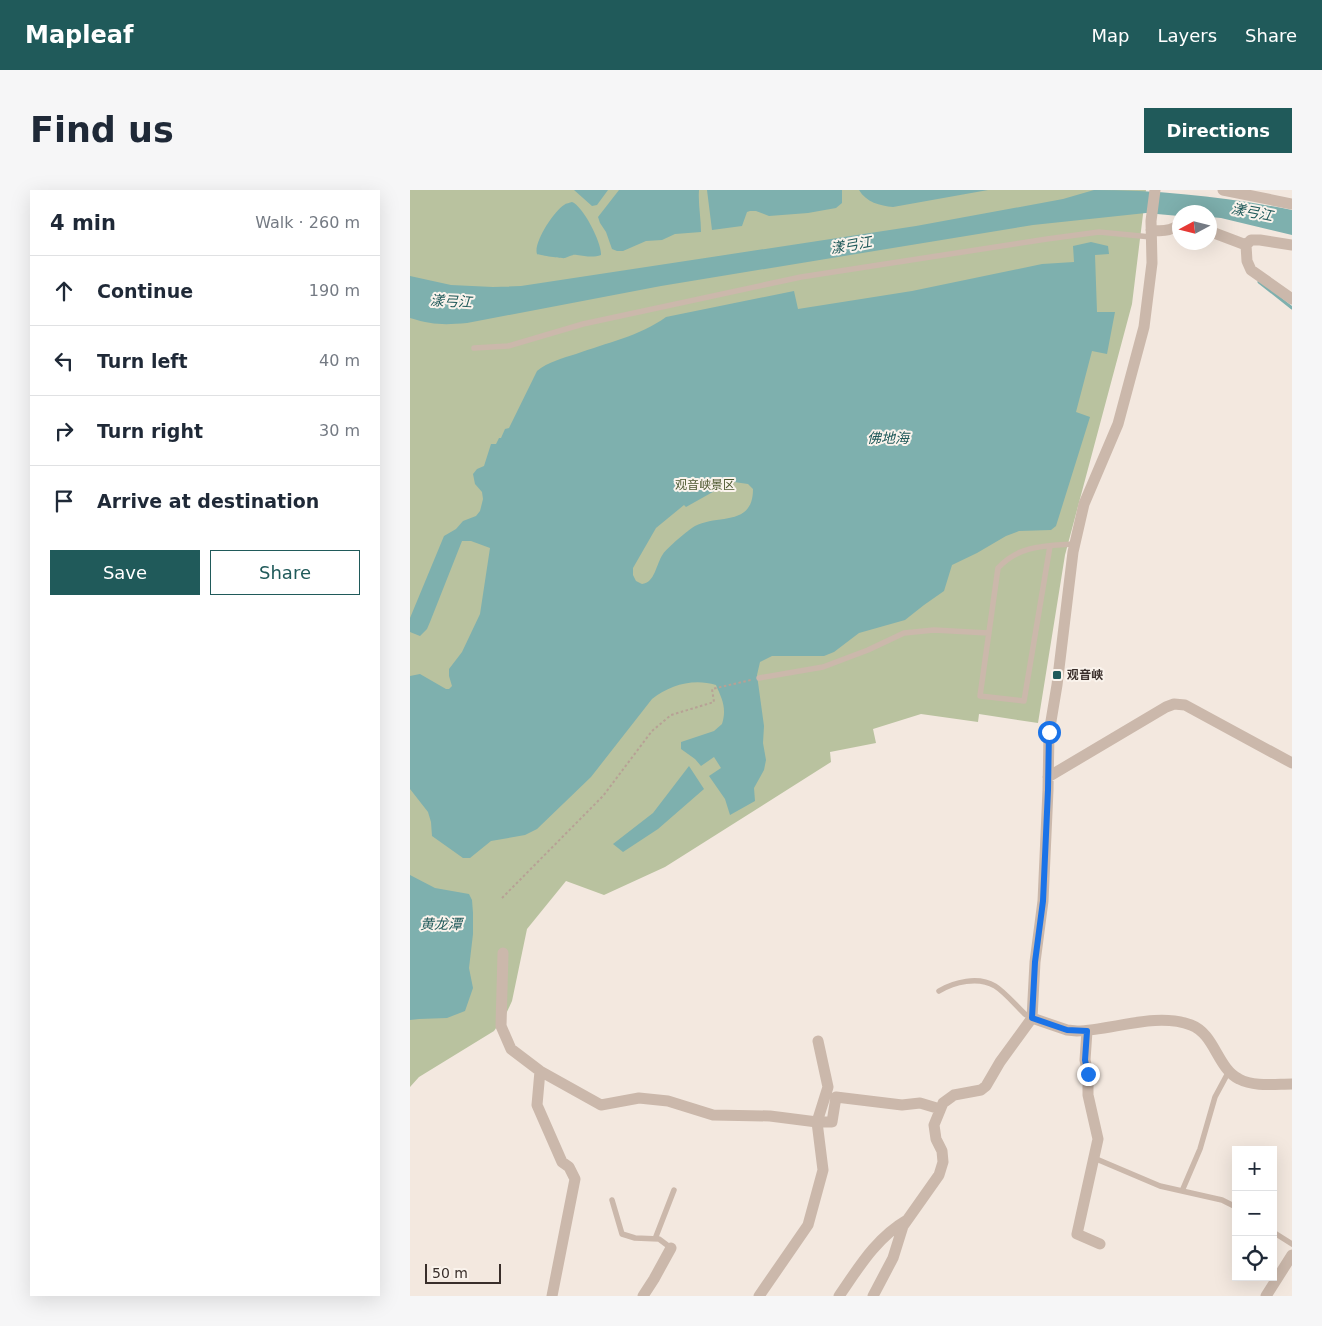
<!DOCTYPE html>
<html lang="en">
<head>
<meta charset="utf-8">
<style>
	body { margin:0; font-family:"DejaVu Sans","Noto Sans SC",sans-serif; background:#f6f6f7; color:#1f2937 }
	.controls { position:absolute; right:15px; bottom:15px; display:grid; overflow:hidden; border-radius:0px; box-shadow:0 5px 20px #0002 }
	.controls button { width:45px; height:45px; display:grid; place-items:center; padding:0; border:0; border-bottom:1px solid #e0e1e3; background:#fff; color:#1f2937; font:25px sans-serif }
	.compass { position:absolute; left:762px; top:15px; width:45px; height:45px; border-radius:50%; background:#fff; box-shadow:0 5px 20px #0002; rotate:263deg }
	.scale { position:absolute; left:15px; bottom:12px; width:76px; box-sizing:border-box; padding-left:5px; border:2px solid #392e2a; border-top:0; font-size:14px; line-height:18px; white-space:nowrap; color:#392e2a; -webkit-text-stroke:4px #faf3ec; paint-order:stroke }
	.stop { position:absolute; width:15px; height:15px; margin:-11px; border:4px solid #1a73e8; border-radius:50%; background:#fff }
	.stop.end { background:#1a73e8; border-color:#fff; box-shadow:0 1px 5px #0008 }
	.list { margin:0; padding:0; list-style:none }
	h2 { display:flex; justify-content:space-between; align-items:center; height:65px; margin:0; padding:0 20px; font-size:21px }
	h2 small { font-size:16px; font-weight:400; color:#747a83 }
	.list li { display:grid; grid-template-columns:32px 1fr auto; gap:15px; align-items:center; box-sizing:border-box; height:70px; padding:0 20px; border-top:1px solid #e0e1e3 }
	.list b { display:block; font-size:19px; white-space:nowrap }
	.list em { font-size:16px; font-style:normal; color:#747a83 }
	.actions { display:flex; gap:10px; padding:15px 20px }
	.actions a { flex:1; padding:11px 0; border:1px solid #205a5a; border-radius:0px; text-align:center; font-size:18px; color:#205a5a }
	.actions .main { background:#205a5a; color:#fff }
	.icon { flex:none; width:28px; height:28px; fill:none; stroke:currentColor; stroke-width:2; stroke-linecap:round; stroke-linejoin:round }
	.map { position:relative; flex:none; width:882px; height:1106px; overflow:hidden; border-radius:0px }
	header { display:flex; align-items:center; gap:30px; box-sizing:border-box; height:70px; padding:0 25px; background:#205a5a; color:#fff }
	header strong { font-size:24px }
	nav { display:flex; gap:28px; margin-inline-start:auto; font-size:18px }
	.intro { display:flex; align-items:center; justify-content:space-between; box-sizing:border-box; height:120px; padding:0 30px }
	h1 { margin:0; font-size:35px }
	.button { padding:12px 22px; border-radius:0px; background:#205a5a; color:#fff; font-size:18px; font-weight:700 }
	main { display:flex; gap:30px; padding:0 30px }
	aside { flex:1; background:#fff; border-radius:0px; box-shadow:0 5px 20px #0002 }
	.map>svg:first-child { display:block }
</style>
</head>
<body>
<header>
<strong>Mapleaf</strong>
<nav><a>Map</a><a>Layers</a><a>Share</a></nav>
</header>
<div class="intro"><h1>Find us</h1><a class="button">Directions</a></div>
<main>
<aside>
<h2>4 min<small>Walk · 260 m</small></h2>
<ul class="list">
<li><svg class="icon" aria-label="ahead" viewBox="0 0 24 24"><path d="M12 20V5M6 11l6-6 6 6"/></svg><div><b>Continue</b></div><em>190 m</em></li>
<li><svg class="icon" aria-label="left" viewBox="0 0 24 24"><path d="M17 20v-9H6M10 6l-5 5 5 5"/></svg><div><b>Turn left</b></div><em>40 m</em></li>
<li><svg class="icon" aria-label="right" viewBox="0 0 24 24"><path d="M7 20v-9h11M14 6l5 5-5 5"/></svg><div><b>Turn right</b></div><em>30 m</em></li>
<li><svg class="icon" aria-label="arrive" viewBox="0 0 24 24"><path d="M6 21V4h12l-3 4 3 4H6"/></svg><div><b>Arrive at destination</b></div></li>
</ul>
<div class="actions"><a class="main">Save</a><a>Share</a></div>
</aside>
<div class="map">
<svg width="882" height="1106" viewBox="0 0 882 1106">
	<rect width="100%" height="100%" fill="#f3e8df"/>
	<path fill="#b9c29f" d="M 0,0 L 736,0 L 722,114 L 655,365 L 628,533 L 569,524 L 568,532 L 511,524 L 463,539 L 466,553 L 420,562 L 421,572 L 255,677 L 194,705 L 156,691 L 117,739 L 102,811 L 96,824 L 84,841 L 9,887 L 0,897 Z"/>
	<path fill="#7eb0ae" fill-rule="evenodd" d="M 164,0 L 198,0 L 187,15 L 182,16 Z
		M 209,0 L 289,0 C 288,15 291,27 291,42 L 265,44 L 252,50 L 236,51 L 213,61 L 207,61 L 202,59 L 196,42 L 190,33 L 188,27 Z
		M 297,0 L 432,0 L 432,13 L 426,18 L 398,23 L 359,26 L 346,21 L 340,21 L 337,22 L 332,36 L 302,40 Z
		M 449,0 L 578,0 L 483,17 C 470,16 456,12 449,0 Z
		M 684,0 C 751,0 817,7 882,20 L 882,45 L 811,28 L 800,27 L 799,22 L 769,22 L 769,26 L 736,23 L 623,35 L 251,96 L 57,133 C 34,135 23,135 0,128 L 0,86 L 41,95 L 83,97 L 111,96 L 506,36 L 653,9 Z
		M 162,12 C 173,16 192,53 191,65 C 183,68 175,66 167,65 C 162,64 159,67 155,68 C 153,69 129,65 127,64 C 123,53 144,21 154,15 C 156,13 160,13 162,12 Z
		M 681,52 L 698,56 L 699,64 L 685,65 L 687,122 L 705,122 L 697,164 L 682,161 L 666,222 L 680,227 L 646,336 L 641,340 L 609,341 L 596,346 L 567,363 L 542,375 L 534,401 L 514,415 L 495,430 L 449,443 L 424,462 L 414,466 L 362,466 L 350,472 L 347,485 L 354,536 L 353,553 L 356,570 L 354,580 L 344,598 L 345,611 L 320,625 L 315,609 L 299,586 L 311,578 L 304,567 L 291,576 L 285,569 L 271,559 L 271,552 L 304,541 L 312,534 C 317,518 312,509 306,495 C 283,488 260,495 242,509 L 181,587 L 127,639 L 115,645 L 81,651 L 60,668 L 53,668 L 22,646 L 21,632 L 18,622 L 0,599 L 0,486 L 10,484 L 36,499 L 39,499 L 42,496 L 39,486 L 39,479 L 52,462 L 70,424 L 80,358 L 61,351 L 52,351 L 20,432 L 17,439 L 10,446 L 0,442 L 0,428 L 34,346 L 46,339 L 53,331 L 66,326 L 70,321 L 73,309 L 72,302 L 65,294 L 63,284 L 67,279 L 74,276 L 81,254 L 86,254 L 89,248 L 91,248 L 95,239 L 99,238 L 127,181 C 138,172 153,168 166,164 C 196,153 230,146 256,127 L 384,101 L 388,119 L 502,101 L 632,74 L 664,72 L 663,56 ZM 324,292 L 338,294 L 343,299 C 343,337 308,324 285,336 C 277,341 258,357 253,364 C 246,374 245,393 232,394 L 226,391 L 223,385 L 223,378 L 246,338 L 274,315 L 276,317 L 317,294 Z
		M 279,576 L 294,599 L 248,639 L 213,662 L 203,654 L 243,623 Z
		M 0,685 L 25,698 L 59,704 L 62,710 L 63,723 L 63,744 L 59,778 L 63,798 L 55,821 L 37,828 L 9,829 L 0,830 Z"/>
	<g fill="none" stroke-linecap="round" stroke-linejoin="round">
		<path stroke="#7eb0ae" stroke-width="3" d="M 849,92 L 882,118"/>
		<path stroke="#b7a195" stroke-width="2" stroke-dasharray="2.5 2.5" stroke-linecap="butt" d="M 92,708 L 193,606 L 242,541 L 261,525 L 304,512 L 302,499 L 341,490"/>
		<path stroke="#cbb8ab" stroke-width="5.5" d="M 64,158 L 98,156 L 173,134 L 391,87 L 637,49 L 689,42 L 741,47
			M 640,356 L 614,511 L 570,506 L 588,378 C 609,355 635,356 664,354
			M 349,488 L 413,477 L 458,460 L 494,443 L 524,440 L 578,443
			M 529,801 C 544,792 568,786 585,796 C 595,802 607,817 616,825 L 622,827
			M 684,968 L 750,996 L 812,1010 L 826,1017
			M 772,1001 L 790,959 L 805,907 L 819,881
			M 202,1010 L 212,1044 L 225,1048 L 249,1049 L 261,1058
			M 863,1042 L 882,1054
			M 245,1049 L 264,1000"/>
		<path stroke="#cbb8ab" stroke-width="11" d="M 813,0 L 882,14
			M 741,40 C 752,42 760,41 769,35
			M 799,41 L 836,55 L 837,71 L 841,80 L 882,109
			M 836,55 L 841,50 L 850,50 L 882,55
			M 638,587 L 756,517 L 764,514 L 775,515 L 882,573
			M 93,763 L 91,836 L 101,859 L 130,881 L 191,915 L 229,908 L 258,911 L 303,925 L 360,926 L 407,932 L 422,932 L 426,907 L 492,915 L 510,913 L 530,919
			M 622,828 L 657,840 L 667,841 C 703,840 746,822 781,835 C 805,844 807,878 829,889 C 844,897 865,894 882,894
			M 677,841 L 675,870 L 678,884 L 678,905 L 688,949 L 667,1044 L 690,1054
			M 130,881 L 127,915 L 152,972 L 159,977 L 165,989 L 142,1106
			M 233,1106 L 244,1089 L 261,1058
			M 349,1106 L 398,1035 L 413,980 L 407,932 L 418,897 L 408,851
			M 429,1106 C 449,1077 466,1048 497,1030
			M 463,1106 L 483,1068 L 493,1036 L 529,985 L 533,972 L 532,961 L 526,949 L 524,935 L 533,913 L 544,905 L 571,900 L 576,896 L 590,872 L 622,828 L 625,772 L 633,711 L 638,600 L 639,543 L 647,495 L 663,362 L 674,314 L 708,234 L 734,137 L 742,73 L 741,31 L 745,0
			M 856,1106 L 882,1065"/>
	</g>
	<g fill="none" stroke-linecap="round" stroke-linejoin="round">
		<path stroke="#1a73e8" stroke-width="6" d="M 639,542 L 638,600 L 633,711 L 625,772 L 622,828 L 657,840 L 677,841 L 675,870 L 678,884"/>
	</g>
	<rect fill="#205a5a" stroke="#faf3ec" stroke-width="2" x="642" y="480" width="10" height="10" rx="2.5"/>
	<g text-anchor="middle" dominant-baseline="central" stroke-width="4" stroke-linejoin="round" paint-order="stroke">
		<g font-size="12" fill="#4b572e" stroke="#faf3ec">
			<text x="295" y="295">观音峡景区</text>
		</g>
		<g font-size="12" font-weight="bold" fill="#392e2a" stroke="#faf3ec" text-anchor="start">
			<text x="657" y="485">观音峡</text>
		</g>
		<g font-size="14" font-style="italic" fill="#205a5a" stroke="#faf3ec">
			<text transform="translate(842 22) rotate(11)">漾弓江</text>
			<text transform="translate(441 55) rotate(-10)">漾弓江</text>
			<text transform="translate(41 111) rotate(3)">漾弓江</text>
			<text x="478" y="248">佛地海</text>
			<text x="31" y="734">黄龙潭</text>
		</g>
	</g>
</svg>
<div class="controls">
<button>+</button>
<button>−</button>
<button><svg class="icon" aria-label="locate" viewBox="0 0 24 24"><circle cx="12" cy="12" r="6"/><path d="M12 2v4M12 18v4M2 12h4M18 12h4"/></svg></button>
</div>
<svg class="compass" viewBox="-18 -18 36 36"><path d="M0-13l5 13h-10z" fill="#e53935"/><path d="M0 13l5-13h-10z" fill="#747a83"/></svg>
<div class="scale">50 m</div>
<div class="stop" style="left:639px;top:542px"></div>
<div class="stop end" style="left:678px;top:884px"></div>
</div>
</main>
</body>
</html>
